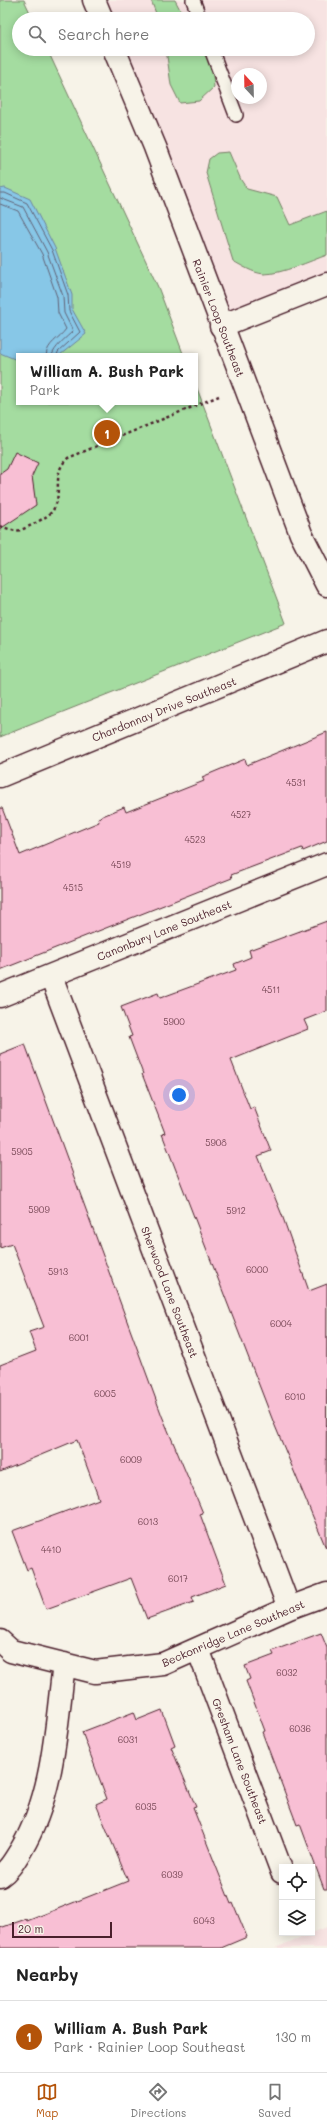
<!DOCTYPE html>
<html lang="en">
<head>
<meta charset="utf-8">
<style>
	body { margin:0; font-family:Mali,sans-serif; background:#f6f6f6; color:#222 }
	.controls { position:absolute; right:12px; bottom:12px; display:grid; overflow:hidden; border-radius:0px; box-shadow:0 2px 10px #0003 }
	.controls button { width:36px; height:36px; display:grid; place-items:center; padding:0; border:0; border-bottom:1px solid #e0e0e0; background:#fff; color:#222; font:20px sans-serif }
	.compass { position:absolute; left:231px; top:68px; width:36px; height:36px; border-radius:50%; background:#fff; box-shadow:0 2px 10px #0003; rotate:338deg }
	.scale { position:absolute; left:12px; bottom:10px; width:100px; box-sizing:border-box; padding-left:4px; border:2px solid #4a1f2b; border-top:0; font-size:11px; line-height:14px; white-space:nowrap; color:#4a1f2b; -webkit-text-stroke:3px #f7f3e8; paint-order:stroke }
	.you { position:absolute; left:179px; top:1095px; width:14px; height:14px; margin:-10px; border:3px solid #fff; border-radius:50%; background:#1a73e8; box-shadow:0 0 0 6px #1a73e833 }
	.badge { display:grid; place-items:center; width:26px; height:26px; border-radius:50%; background:#b45309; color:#fff; font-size:13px; font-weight:700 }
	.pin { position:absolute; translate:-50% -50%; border:2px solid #fff; box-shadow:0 1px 4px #0006 }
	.popup { position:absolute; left:16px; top:353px; width:182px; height:52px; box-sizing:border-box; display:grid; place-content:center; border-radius:0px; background:#fff; filter:drop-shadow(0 1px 3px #0005); font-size:13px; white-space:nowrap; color:#767676 }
	.popup b { font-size:15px; color:#222 }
	.popup::after { content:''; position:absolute; left:50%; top:100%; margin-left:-8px; border:8px solid transparent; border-top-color:#fff }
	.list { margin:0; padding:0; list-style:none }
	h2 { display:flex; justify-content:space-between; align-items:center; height:52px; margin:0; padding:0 16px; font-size:17px }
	h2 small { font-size:13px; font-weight:400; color:#767676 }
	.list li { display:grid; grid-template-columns:26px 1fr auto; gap:12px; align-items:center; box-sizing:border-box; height:72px; padding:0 16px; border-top:1px solid #e0e0e0 }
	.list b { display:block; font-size:15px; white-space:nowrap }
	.list p { margin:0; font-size:13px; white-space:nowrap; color:#767676 }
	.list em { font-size:13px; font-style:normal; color:#767676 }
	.icon { flex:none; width:22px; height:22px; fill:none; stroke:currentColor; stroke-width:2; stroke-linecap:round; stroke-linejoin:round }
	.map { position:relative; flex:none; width:327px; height:1948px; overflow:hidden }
	.search { position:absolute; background:#fff; box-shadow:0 2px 10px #0003; left:12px; right:12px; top:12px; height:44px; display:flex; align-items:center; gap:10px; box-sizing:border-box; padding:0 14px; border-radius:22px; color:#767676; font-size:15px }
	.sheet { height:124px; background:#fff }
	nav { display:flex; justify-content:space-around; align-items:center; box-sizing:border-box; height:56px; border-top:1px solid #e0e0e0; background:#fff; font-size:11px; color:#767676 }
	nav a { display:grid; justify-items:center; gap:2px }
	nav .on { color:#b45309 }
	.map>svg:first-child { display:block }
</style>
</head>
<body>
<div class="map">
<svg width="327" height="1948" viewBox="0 0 327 1948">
	<rect width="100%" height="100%" fill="#f7f3e8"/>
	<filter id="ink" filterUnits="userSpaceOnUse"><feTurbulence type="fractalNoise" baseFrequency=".025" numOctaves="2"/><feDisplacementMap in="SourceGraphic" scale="8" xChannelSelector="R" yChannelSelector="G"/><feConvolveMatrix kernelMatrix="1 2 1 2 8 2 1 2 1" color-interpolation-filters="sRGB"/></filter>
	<g filter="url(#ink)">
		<path fill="#f7e3e2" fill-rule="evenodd" d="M 91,0 L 327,0 L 327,284 L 221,326 L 111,49 L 308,49 L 308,19 L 99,19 ZM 237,74 L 261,74 L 261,98 L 237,98 Z
			M 327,1927 L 327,1948 L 275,1948 L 312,1933 Z"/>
		<path fill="#a4dca0" stroke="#777e66" d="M 0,0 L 24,0 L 33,19 L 19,19 L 19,49 L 47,49 L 158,287 L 184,356 L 19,356 L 19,402 L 195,402 L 195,383 L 286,623 L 0,737 Z
			M 151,0 L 175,0 L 185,19 L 158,19 Z
			M 166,49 L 206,49 L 212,65 L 214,87 L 199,101 L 180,103 L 171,85 Z
			M 229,152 L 241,180 L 247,189 L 277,197 L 290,225 L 327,211 L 327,255 C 310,261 282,274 264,274 C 253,273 242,266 233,261 L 206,173 L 209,159 L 217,153 Z"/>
		<path fill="#87c7e7" stroke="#6f849c" d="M 5,188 L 30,199 L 55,248 L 72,295 L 72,309 L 86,334 L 60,355 L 19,356 L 19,360 L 17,360 L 0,353 L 0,189 Z"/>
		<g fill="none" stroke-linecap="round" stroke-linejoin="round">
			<path stroke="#626276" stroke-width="1" d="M 0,193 L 5,193 L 27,203 L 52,250 L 68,295 L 69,311 L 80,332 L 58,352 L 57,356
				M 0,198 L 23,207 L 47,252 L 63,296 L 64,313 L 73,331 C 67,337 53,348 52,356
				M 0,204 L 18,211 L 42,254 L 57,297 L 58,313 L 66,329 C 59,339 47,343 46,356"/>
		</g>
		<path fill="#f8bfd4" stroke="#4a1f2b" d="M 15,452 L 38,463 L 32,476 L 36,505 L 0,529 L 0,474 L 7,469 Z
			M 327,732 L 327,841 L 303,851 L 302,848 L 231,875 L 232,878 L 0,970 L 0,808 L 2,808 L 20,855 L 99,822 L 98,818 L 124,807 L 126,812 L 204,781 L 202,777 L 245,759 L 247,765 Z
			M 327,921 L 327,1011 L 304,1020 L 308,1029 L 231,1060 L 250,1109 L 254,1107 L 271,1151 L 258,1156 L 282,1215 L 309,1291 L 327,1284 L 326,1548 L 273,1421 L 162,1134 L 165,1133 L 142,1074 L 143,1074 L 129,1037 L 132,1036 L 121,1007 L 158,993 L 160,998 L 236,970 L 234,964 L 251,957 L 249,950 Z
			M 25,1044 L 162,1416 L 203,1513 L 200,1514 L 226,1584 L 192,1597 L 194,1602 L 147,1619 L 131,1578 L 46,1609 L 31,1568 L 27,1570 L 12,1531 L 99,1499 L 77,1440 L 0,1472 L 0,1365 L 36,1351 L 29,1332 L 44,1327 L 12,1244 L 0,1248 L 0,1054 Z
			M 321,1633 L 327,1648 L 327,1889 L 324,1889 L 300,1824 L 297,1825 L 262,1732 L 265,1731 L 246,1681 L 250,1679 L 245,1666 L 274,1655 L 272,1651 Z
			M 162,1710 L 175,1745 L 171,1747 L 196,1807 L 193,1808 L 231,1904 L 233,1903 L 247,1937 L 221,1948 L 0,1948 L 0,1928 L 26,1919 L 27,1921 L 128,1881 L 96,1804 L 107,1799 L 82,1732 L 134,1712 L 137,1720 Z"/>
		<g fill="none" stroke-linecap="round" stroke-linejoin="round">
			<g stroke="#4a1f2b" stroke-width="16">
				<path id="lane" d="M 193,0 L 200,19
					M 211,49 L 236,115"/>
			</g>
			<g stroke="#4a1f2b" stroke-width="25">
				<path id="street" d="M 94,0 L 102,19
					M 114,49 L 155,147 L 301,534 L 327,585
					M 221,326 L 327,284
					M 0,776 L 327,641
					M 51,976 L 289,1608
					M 0,996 L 327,864
					M 0,1641 L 11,1651 L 95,1672 L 163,1664 L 289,1608 L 327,1594
					M 198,1649 L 282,1872
					M 0,1876 C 10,1869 14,1861 21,1850 C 54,1795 56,1727 64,1664"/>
			</g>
			<path stroke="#4a1f2b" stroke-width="2.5" stroke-dasharray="3 3" stroke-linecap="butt" d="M 0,526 L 15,531 L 21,530 C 28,527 49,517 53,510 C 64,494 50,474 68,458 L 219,396"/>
			<use href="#lane" stroke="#f7f3e8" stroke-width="13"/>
			<use href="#street" stroke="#f7f3e8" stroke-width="22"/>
		</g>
	</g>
	<g text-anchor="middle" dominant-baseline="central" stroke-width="3" stroke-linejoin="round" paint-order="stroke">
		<g font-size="9" fill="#764755">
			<text x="296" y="782">4531</text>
			<text x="241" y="814">4527</text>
			<text x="195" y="839">4523</text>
			<text x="121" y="864">4519</text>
			<text x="73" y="887">4515</text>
			<text x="271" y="989">4511</text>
			<text x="174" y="1021">5900</text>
			<text x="216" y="1142">5908</text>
			<text x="22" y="1151">5905</text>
			<text x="39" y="1209">5909</text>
			<text x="236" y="1210">5912</text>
			<text x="257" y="1269">6000</text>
			<text x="58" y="1271">5913</text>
			<text x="281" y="1323">6004</text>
			<text x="79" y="1337">6001</text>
			<text x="105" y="1393">6005</text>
			<text x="295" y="1396">6010</text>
			<text x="131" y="1459">6009</text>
			<text x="148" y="1521">6013</text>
			<text x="51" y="1549">4410</text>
			<text x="178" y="1578">6017</text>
			<text x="287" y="1672">6032</text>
			<text x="300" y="1728">6036</text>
			<text x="128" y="1739">6031</text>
			<text x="146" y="1806">6035</text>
			<text x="172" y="1874">6039</text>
			<text x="204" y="1920">6043</text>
		</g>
		<g font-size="11" fill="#4a1f2b" stroke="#f7f3e8">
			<text transform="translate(219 318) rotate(69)">Rainier Loop Southeast</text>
			<text transform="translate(164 709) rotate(-22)">Chardonnay Drive Southeast</text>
			<text transform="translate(164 930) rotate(-22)">Canonbury Lane Southeast</text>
			<text transform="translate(170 1292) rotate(69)">Sherwood Lane Southeast</text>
			<text transform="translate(233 1633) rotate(-23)">Beckonridge Lane Southeast</text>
			<text transform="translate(240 1761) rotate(69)">Gresham Lane Southeast</text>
		</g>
	</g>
</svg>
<div class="controls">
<button><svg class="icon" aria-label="locate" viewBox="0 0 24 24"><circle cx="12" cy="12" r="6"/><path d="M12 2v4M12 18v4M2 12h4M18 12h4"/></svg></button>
<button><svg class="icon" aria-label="layers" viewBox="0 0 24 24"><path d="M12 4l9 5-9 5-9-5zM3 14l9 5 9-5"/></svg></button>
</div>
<svg class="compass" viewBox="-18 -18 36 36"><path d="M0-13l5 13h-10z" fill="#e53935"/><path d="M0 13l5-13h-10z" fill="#767676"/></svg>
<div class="scale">20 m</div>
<div class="you"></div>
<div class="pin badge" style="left:107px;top:433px">1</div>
<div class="popup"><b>William A. Bush Park</b>Park</div>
<div class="search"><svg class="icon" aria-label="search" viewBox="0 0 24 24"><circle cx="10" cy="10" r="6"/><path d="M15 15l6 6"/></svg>Search here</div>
</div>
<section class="sheet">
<h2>Nearby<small></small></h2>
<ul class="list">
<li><span class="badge">1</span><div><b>William A. Bush Park</b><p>Park · Rainier Loop Southeast</p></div><em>130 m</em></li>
</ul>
</section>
<nav>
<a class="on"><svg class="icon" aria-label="map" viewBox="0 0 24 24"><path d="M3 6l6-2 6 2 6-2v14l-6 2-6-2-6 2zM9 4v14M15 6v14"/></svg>Map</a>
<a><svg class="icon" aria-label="directions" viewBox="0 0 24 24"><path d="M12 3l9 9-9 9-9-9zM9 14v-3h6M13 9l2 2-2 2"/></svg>Directions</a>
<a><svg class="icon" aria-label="saved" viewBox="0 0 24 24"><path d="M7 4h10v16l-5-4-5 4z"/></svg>Saved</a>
</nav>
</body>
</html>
